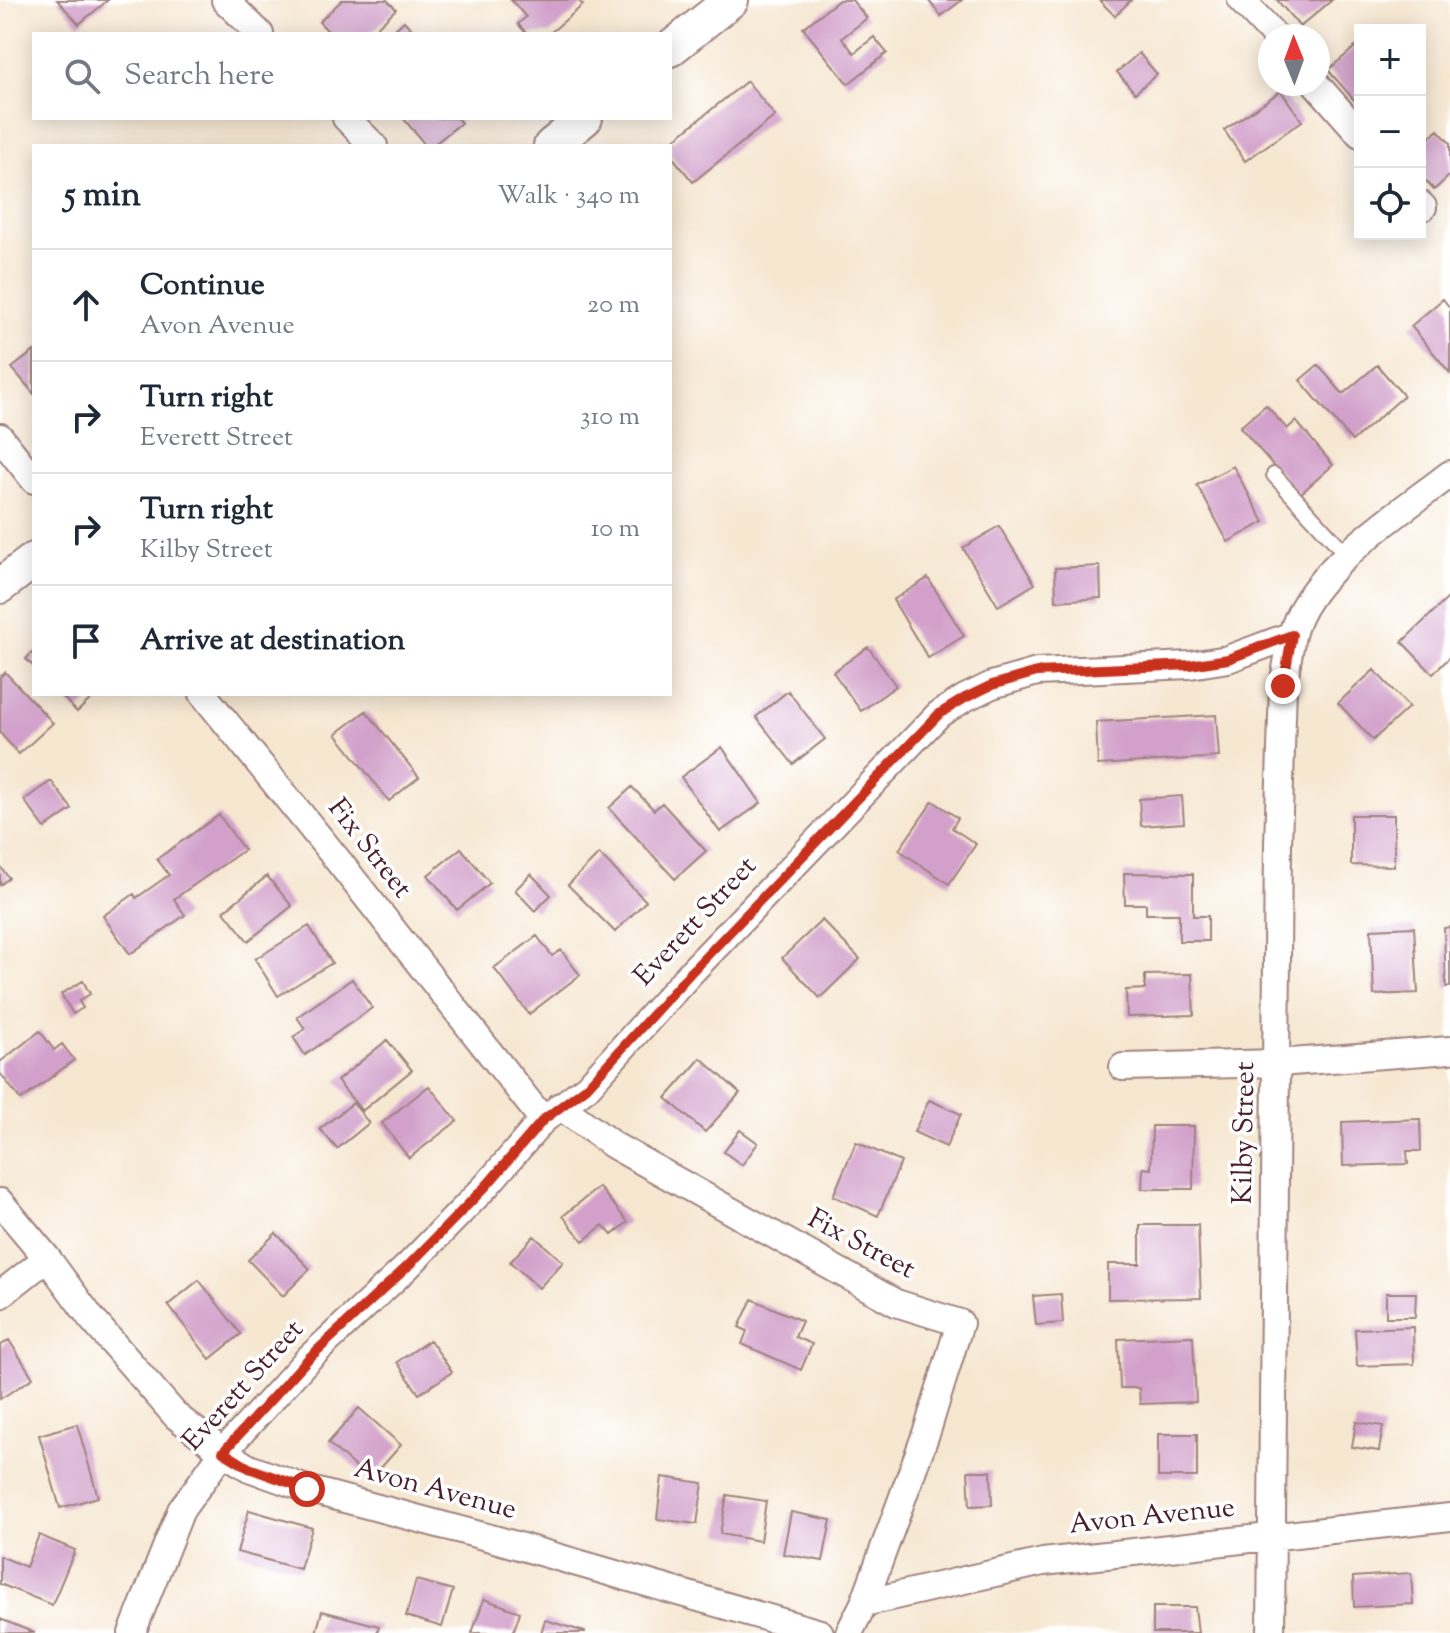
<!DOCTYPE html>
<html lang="en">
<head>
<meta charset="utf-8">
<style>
	body { margin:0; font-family:"Sorts Mill Goudy",serif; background:#f6f6f7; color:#1f2937 }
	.controls { position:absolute; right:24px; top:24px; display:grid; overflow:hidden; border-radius:0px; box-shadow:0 4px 20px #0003 }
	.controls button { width:72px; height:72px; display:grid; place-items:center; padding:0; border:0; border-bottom:2px solid #e0e1e3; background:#fff; color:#1f2937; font:40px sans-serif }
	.compass { position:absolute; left:1258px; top:24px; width:72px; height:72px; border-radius:50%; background:#fff; box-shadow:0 4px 20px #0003; rotate:359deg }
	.stop { position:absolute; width:24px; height:24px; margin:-18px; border:6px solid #c8321e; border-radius:50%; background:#fff }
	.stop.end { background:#c8321e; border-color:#fff; box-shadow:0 2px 8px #0008 }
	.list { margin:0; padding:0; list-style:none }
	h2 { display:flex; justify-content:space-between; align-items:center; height:104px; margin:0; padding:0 32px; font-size:34px }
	h2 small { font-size:26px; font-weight:400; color:#747a83 }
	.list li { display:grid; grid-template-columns:52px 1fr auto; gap:24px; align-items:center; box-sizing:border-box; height:112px; padding:0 32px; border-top:2px solid #e0e1e3 }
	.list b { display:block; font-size:30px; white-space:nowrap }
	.list p { margin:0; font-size:26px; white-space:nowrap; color:#747a83 }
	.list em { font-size:26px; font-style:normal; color:#747a83 }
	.icon { flex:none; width:44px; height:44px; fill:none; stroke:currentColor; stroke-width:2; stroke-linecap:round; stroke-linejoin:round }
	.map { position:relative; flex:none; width:1450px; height:1633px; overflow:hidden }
	.search { position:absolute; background:#fff; box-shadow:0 4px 20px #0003; left:32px; top:32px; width:640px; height:88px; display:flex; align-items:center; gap:20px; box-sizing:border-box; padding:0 28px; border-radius:0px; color:#747a83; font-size:30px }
	.panel { position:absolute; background:#fff; box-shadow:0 4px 20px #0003; left:32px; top:144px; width:640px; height:552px; border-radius:0px }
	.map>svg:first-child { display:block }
</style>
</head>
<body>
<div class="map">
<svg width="1450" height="1633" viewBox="0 0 1450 1633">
	<rect width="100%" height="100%" fill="#fff"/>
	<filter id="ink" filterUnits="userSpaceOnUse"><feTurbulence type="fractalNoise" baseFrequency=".0125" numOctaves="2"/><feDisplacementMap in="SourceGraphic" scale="16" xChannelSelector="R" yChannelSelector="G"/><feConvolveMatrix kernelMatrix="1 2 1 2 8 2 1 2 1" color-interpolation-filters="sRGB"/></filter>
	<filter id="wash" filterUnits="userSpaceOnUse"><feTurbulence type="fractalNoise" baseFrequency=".006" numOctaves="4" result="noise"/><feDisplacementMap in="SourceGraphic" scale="32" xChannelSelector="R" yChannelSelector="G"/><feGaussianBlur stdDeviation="1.8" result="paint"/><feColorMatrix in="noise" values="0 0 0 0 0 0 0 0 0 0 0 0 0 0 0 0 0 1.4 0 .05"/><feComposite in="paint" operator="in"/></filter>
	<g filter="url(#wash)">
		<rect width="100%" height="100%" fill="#f6e7d1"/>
		<g id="blocks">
			<path fill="#d2a0cb" d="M 57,0 L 108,0 L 79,24 Z
				M 342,0 L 387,0 L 396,9 L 370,34 L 331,34 L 319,22 Z
				M 511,0 L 578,0 L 583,5 L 549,34 L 527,34 L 518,24 L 526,17 Z
				M 839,0 L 852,0 L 867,18 L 842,38 L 854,53 L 874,37 L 887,53 L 848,84 L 803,28 Z
				M 928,0 L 962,0 L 941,16 Z
				M 1099,0 L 1131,0 L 1115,16 Z
				M 1277,0 L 1332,0 L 1300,27 Z
				M 404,21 L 416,34 L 390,34 Z
				M 1360,43 L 1360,95 L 1354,100 L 1328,70 Z
				M 1139,53 L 1157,74 L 1135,93 L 1117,72 Z
				M 747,81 L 775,116 L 693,182 L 670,154 L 670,146 L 666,146 Z
				M 1281,91 L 1302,121 L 1245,161 L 1224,130 Z
				M 403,118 L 457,118 L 461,123 L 432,146 L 426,146 Z
				M 1438,130 L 1450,143 L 1450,175 L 1434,190 L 1420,174 L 1420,146 Z
				M 1443,299 L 1450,308 L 1450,373 L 1411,326 Z
				M 34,351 L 34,394 L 12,368 Z
				M 1318,365 L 1343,394 L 1377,365 L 1404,396 L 1352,441 L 1300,380 Z
				M 1266,405 L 1287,429 L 1296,421 L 1333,465 L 1299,495 L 1240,427 Z
				M 1233,466 L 1264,522 L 1228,542 L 1197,485 Z
				M 999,526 L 1035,584 L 998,606 L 963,548 Z
				M 1100,566 L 1101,598 L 1056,601 L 1055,568 Z
				M 928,578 L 964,636 L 928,658 L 893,600 Z
				M 1450,596 L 1450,657 L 1433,674 L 1402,642 Z
				M 868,647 L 896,686 L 861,711 L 833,672 Z
				M 34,651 L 34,667 L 26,659 Z
				M 1374,670 L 1409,707 L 1373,740 L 1338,703 Z
				M 5,672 L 53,723 L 19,754 L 0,733 L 0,677 Z
				M 788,691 L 825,739 L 793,764 L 756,717 Z
				M 60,694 L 96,694 L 77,712 Z
				M 366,711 L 419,777 L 389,801 L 336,734 Z
				M 1216,715 L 1219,757 L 1098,765 L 1096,722 Z
				M 722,747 L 761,803 L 720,832 L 681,777 Z
				M 51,781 L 72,809 L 45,828 L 24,800 Z
				M 632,787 L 654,810 L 662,803 L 706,851 L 675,879 L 609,808 Z
				M 1182,796 L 1184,823 L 1141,826 L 1139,799 Z
				M 933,801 L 958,818 L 952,828 L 976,844 L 949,884 L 899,850 Z
				M 219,815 L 244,850 L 174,899 L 185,915 L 130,954 L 103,916 L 134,894 L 136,898 L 169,875 L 157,859 Z
				M 1351,815 L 1394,815 L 1394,866 L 1351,865 Z
				M 461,848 L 490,883 L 457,910 L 428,875 Z
				M 599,854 L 646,901 L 615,932 L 568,885 Z
				M 0,866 L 9,878 L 0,885 Z
				M 1124,873 L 1193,874 L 1193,916 L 1208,916 L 1208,941 L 1179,941 L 1179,914 L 1146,914 L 1146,904 L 1125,904 Z
				M 531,874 L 551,895 L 535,911 L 515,890 Z
				M 267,876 L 292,906 L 248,941 L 224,911 Z
				M 822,920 L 860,959 L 820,998 L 782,958 Z
				M 309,926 L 332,963 L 278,996 L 255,959 Z
				M 1414,927 L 1418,993 L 1374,995 L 1371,929 Z
				M 1450,927 L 1450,987 L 1446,987 L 1444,928 Z
				M 537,936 L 552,956 L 561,950 L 580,975 L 529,1014 L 494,968 Z
				M 1192,974 L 1194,1015 L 1127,1017 L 1126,990 L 1145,989 L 1145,975 Z
				M 352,979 L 372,1008 L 305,1055 L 293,1037 L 305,1029 L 297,1017 Z
				M 83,981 L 90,994 L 79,1001 L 83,1008 L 73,1014 L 61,994 Z
				M 40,1031 L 54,1050 L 62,1044 L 74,1060 L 21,1100 L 0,1073 L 0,1062 Z
				M 387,1040 L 412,1070 L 362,1111 L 337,1081 Z
				M 701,1058 L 740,1093 L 705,1132 L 666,1098 Z
				M 429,1086 L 457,1121 L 409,1158 L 382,1123 Z
				M 929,1100 L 961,1114 L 946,1147 L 914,1132 Z
				M 353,1103 L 369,1123 L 337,1149 L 320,1129 Z
				M 1420,1119 L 1421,1151 L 1407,1151 L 1408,1164 L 1343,1166 L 1342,1122 Z
				M 1152,1126 L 1194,1126 L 1193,1189 L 1142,1189 L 1143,1168 L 1151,1169 Z
				M 740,1130 L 758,1143 L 742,1165 L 724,1152 Z
				M 856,1142 L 901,1162 L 878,1216 L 833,1196 Z
				M 599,1187 L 628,1222 L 612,1235 L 603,1225 L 583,1241 L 563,1216 Z
				M 1140,1225 L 1198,1225 L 1201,1298 L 1108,1299 L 1108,1264 L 1140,1264 Z
				M 276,1233 L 310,1269 L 283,1296 L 248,1260 Z
				M 534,1236 L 563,1262 L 539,1288 L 510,1262 Z
				M 199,1280 L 241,1334 L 210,1359 L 168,1305 Z
				M 1386,1293 L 1416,1293 L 1415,1317 L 1386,1317 Z
				M 1061,1294 L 1063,1323 L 1036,1325 L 1033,1296 Z
				M 752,1299 L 802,1321 L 795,1337 L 812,1344 L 801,1370 L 742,1344 L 747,1331 L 739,1327 Z
				M 1413,1327 L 1414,1364 L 1357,1366 L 1355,1329 Z
				M 1193,1336 L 1196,1402 L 1140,1404 L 1139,1388 L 1120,1388 L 1118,1339 Z
				M 9,1340 L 33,1378 L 0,1399 L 0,1346 Z
				M 430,1340 L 452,1372 L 419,1394 L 397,1362 Z
				M 359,1408 L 401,1445 L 370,1480 L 328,1443 Z
				M 1356,1422 L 1383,1426 L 1379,1451 L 1352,1447 Z
				M 77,1424 L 98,1497 L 60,1508 L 39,1435 Z
				M 1158,1434 L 1197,1434 L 1197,1477 L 1158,1477 Z
				M 968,1471 L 991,1471 L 992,1505 L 970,1506 Z
				M 662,1477 L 703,1483 L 697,1524 L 657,1519 Z
				M 727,1495 L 766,1501 L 760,1541 L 720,1534 Z
				M 249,1510 L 312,1528 L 300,1569 L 237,1552 Z
				M 791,1512 L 831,1520 L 823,1561 L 783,1554 Z
				M 39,1535 L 75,1550 L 52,1605 L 0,1584 L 0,1556 L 26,1567 Z
				M 1411,1573 L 1413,1604 L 1354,1607 L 1353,1577 Z
				M 416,1580 L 453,1590 L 442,1627 L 406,1616 Z
				M 484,1599 L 520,1612 L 513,1633 L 472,1633 Z
				M 1153,1607 L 1195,1607 L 1198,1633 L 1153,1633 Z
				M 322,1611 L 379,1626 L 377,1633 L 316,1633 Z
				M 0,1619 L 35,1633 L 0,1633 Z
				M 545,1620 L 585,1632 L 585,1633 L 541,1633 Z"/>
		</g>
	</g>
	<g filter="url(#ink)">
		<use href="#blocks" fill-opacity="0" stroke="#a0837e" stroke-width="2"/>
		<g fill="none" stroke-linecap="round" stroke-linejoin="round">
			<g stroke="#a0837e" stroke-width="18">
				<path id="service" d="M 1274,475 L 1347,555"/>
			</g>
			<g stroke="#a0837e" stroke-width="30">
				<path id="minor" d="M 225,0 L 260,34
					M 1241,0 L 1275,36
					M 1316,84 L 1360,134
					M 346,118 L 374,146
					M 1420,204 L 1423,207
					M 0,437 L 34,480
					M 203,694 L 340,863 L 543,1120
					M 1123,1067 L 1278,1063 L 1450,1050
					M 560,1106 L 613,1145 L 896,1303 L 960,1323 L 928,1428 L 864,1603 L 849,1633
					M 0,1202 L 47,1258 L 91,1318 L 176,1416 L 223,1452 L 249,1468 L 307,1489 L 498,1540 L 820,1633
					M 0,1295 L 47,1258
					M 864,1603 L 1043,1562 L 1450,1517
					M 132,1633 L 181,1510 L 223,1452 L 308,1359 L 408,1266 L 487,1185 L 543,1120 L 587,1087 L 693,970 L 939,714 L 965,698 L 992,685 L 1037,672 L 1190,665 L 1228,659 L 1292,635 C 1307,571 1400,513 1450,474
					M 1271,1633 L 1278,844 L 1283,686 L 1292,635"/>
			</g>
			<g stroke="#a0837e" stroke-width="38">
				<path id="tertiary" d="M 670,49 L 731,0
					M 551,146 L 585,118
					M 0,586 L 34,560"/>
			</g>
			<use href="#service" stroke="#fff" stroke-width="14"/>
			<use href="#minor" stroke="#fff" stroke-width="26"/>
			<use href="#tertiary" stroke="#fff" stroke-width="34"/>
		</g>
	</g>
	<g fill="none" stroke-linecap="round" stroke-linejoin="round" filter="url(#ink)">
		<path stroke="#c8321e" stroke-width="10" d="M 307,1489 L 249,1468 L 223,1452 L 308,1359 L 408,1266 L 487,1185 L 543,1120 L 587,1087 L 693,970 L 939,714 L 965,698 L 992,685 L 1037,672 L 1190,665 L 1228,659 L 1292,635 L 1283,686"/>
	</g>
	<g text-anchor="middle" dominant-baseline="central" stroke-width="7" stroke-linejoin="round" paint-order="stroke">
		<g font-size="28" fill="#4a1f2b" stroke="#fff">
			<text transform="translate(369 849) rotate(52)">Fix Street</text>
			<text transform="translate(696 922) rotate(-47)">Everett Street</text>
			<text transform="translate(1245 1133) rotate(-89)">Kilby Street</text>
			<text transform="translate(861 1245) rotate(28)">Fix Street</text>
			<text transform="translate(244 1386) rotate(-48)">Everett Street</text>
			<text transform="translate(435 1490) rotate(15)">Avon Avenue</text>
			<text transform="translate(1152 1517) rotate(-6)">Avon Avenue</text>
		</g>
	</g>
</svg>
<div class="controls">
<button>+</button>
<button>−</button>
<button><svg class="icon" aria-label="locate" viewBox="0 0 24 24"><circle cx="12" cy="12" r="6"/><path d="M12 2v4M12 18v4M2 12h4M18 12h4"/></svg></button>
</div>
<svg class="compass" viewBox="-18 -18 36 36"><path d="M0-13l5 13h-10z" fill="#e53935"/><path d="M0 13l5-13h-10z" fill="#747a83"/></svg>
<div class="stop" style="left:307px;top:1489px"></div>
<div class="stop end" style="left:1283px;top:686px"></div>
<div class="search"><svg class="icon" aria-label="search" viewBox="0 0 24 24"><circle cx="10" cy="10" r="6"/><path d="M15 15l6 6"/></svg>Search here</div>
<section class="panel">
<h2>5 min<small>Walk · 340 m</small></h2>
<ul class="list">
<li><svg class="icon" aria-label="ahead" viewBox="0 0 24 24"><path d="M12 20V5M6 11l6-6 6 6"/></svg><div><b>Continue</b><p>Avon Avenue</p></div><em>20 m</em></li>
<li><svg class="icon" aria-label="right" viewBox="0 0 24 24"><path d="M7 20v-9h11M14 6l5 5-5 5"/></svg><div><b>Turn right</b><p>Everett Street</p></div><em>310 m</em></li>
<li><svg class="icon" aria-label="right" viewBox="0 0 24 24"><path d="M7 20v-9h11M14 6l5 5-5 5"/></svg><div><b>Turn right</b><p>Kilby Street</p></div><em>10 m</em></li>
<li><svg class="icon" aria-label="arrive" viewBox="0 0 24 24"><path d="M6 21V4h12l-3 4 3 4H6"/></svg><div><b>Arrive at destination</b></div></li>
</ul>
</section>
</div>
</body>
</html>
